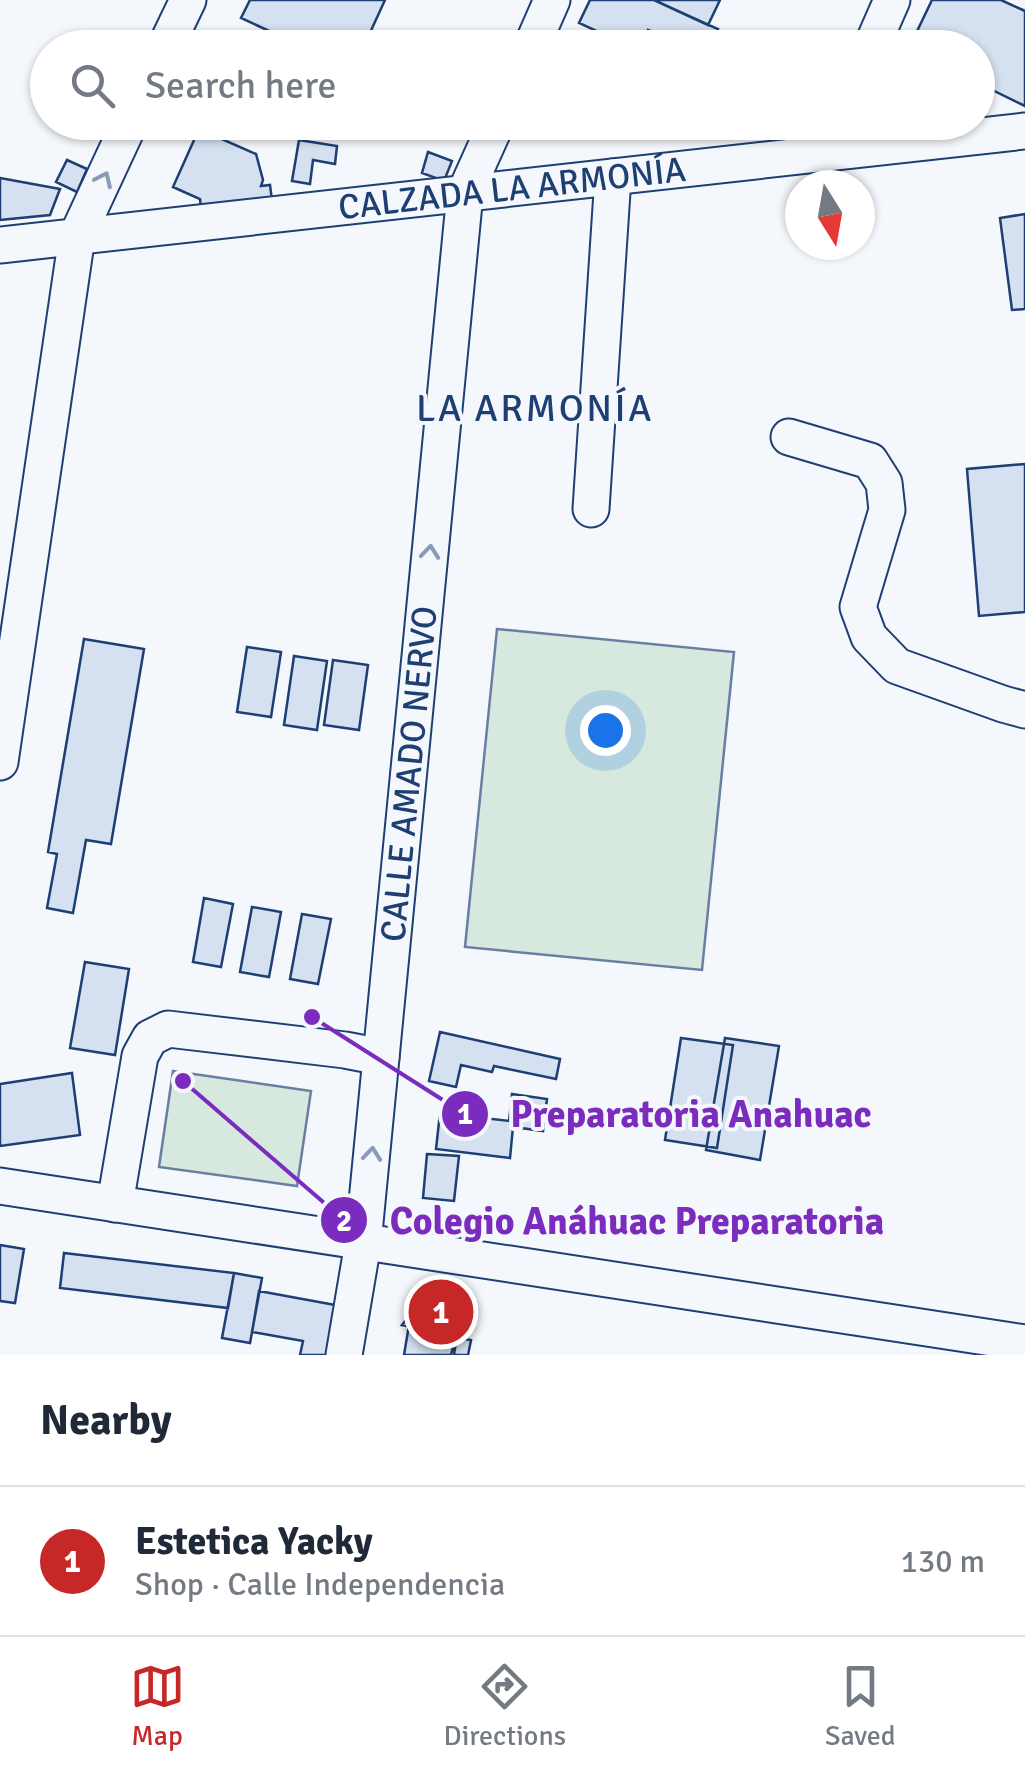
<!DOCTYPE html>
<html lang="en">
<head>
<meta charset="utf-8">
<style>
	body { margin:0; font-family:Signika,sans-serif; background:#f6f6f7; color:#1f2937 }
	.compass { position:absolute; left:785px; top:170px; width:90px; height:90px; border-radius:50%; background:#fff; box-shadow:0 2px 8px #0004; rotate:169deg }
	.you { position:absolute; left:605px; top:730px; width:35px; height:35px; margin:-25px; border:8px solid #fff; border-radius:50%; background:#1a73e8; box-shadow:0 0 0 15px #1a73e833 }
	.badge { display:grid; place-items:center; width:65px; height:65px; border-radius:50%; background:#c62828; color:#fff; font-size:32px; font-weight:700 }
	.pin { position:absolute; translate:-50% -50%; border:5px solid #fff; box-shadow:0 2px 10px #0006 }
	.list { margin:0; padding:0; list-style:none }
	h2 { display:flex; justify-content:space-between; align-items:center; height:130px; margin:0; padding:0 40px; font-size:42px }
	h2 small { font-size:32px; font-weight:400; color:#747a83 }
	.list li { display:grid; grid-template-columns:65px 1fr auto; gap:30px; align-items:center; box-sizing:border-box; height:150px; padding:0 40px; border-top:2px solid #e0e1e3 }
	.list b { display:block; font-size:38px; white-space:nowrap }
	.list p { margin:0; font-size:32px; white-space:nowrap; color:#747a83 }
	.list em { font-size:32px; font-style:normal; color:#747a83 }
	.icon { flex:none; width:55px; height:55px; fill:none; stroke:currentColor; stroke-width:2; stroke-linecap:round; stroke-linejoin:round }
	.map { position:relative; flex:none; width:1025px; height:1355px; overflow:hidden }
	.search { position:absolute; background:#fff; box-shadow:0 2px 8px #0004; left:30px; right:30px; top:30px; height:110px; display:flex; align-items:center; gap:25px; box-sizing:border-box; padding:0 35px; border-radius:55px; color:#747a83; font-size:38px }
	.sheet { height:280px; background:#fff }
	nav { display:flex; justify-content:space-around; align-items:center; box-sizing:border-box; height:140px; border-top:2px solid #e0e1e3; background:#fff; font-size:28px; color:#747a83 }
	nav a { display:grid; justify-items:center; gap:5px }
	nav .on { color:#c62828 }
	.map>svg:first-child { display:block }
</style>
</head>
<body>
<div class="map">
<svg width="1025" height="1355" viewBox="0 0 1025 1355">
	<rect width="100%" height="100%" fill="#f4f7fb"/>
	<path fill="#d7e8df" stroke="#687fa3" stroke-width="2.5" d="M 497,629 L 734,652 L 702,970 L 465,947 Z
		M 173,1071 L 311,1091 L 297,1186 L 159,1167 Z"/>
	<path fill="#d5e0f0" stroke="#1d3f73" stroke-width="2.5" d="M 250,0 L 385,0 L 363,48 L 306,48 L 241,18 Z
		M 590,0 L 654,0 L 718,29 L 709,48 L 700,48 L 681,39 L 679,44 L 648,30 L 640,48 L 633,48 L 579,23 Z
		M 654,0 L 720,0 L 708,25 Z
		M 932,0 L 1001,0 L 1025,11 L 1025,106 L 978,83 L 978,48 L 909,48 Z
		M 199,129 L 256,154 L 263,180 L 261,186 L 270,185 L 273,208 L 202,217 L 200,199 L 173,187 Z
		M 299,140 L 337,146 L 335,164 L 313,160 L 310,184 L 292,181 Z
		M 428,152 L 452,161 L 444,181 L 422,173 Z
		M 67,160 L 87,169 L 77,192 L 56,182 Z
		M 0,178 L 60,189 L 50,215 L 0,220 Z
		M 1025,214 L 1025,309 L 1012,310 L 1000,218 Z
		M 1025,464 L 1025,612 L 979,616 L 967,469 Z
		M 84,639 L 144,649 L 111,844 L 86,840 L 73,913 L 47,908 L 57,854 L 48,852 Z
		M 247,647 L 281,652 L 271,717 L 237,712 Z
		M 294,656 L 327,661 L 317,730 L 284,725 Z
		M 333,660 L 368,665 L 359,730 L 324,725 Z
		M 204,898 L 233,904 L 221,967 L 193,962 Z
		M 252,907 L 281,912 L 269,977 L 240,972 Z
		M 302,914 L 331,919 L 318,984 L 290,979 Z
		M 85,962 L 129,969 L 115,1055 L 70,1048 Z
		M 440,1032 L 560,1059 L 556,1079 L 494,1066 L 492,1072 L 461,1065 L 456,1087 L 429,1081 Z
		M 681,1038 L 733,1045 L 717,1148 L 665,1140 Z
		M 725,1038 L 779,1046 L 760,1160 L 706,1150 Z
		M 72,1073 L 80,1135 L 0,1146 L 0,1084 Z
		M 512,1094 L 547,1099 L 543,1131 L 513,1127 L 510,1158 L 436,1149 L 440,1113 L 509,1121 Z
		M 427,1154 L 459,1156 L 454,1201 L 423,1198 Z
		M 0,1245 L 24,1249 L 15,1303 L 0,1301 Z
		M 64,1253 L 234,1273 L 228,1308 L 60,1288 Z
		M 234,1273 L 262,1278 L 250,1343 L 222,1338 Z
		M 259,1291 L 346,1307 L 337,1355 L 300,1355 L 303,1341 L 252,1332 Z
		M 451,1291 L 472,1296 L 464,1339 L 471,1340 L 468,1355 L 454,1355 L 457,1335 L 456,1334 L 402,1325 L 426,1295 L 449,1300 Z
		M 409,1325 L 456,1334 L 451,1355 L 404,1355 Z"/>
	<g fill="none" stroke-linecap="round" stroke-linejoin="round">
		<g stroke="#1d3f73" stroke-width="39">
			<g id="minor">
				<path d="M 165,48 L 188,0"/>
				<path d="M 531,48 L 552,0"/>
				<path d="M 871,48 L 892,0"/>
				<path id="s1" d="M 0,245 L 1025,131"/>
				<path d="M 789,437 L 870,461 L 884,483 L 887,510 L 858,607 L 869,637 L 897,666 L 1003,704 L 1025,710"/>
				<path d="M 591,509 L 613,177"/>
				<path d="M 0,762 L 77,236 L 130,122"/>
				<path d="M 0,1186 L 1025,1343"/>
				<path d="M 115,1204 L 140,1056 L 150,1038 L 168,1029 L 345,1050 L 381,1057"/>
				<path id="s2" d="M 344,1355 L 363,1243 L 465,193 L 497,122"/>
			</g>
		</g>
		<use href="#minor" stroke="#f4f7fb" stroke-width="35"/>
	</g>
	<defs><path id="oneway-chevron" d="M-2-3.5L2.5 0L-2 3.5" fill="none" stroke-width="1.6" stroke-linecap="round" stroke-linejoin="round" transform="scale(2.5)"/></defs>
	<g stroke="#889bb7">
		<use href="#oneway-chevron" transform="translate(104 179) rotate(-65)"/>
		<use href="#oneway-chevron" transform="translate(430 552) rotate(-84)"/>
		<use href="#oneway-chevron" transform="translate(372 1154) rotate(-84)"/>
	</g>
	<g text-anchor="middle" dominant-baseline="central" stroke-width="8" stroke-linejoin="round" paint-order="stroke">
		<g font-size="35" fill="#1d3f73" stroke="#f4f7fb">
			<text stroke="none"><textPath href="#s1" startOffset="515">CALZADA LA ARMONÍA</textPath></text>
			<text stroke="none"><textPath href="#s2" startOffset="585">CALLE AMADO NERVO</textPath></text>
		</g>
		<g font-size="38" letter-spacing="2.5" fill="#1d3f73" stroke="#f4f7fb">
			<text x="535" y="408">LA ARMONÍA</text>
		</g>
	</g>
	<path fill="none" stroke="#7b2cbf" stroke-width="4" d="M312 1017L465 1114M183 1081L344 1220"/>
	<g fill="#7b2cbf" stroke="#f4f7fb" stroke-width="4">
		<circle cx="312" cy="1017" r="10"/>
		<circle cx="183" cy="1081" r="10"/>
		<circle cx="465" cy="1114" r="25"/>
		<circle cx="344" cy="1220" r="25"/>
	</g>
	<g font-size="30" text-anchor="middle" font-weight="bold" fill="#fff">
		<text x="465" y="1124">1</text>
		<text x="344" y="1231">2</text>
	</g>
	<g font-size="38" text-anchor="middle" font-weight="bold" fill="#7b2cbf" stroke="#f4f7fb" stroke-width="8" stroke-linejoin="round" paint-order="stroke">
		<text x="691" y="1127">Preparatoria Anahuac</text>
		<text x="637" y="1234">Colegio Anáhuac Preparatoria</text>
	</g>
</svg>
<svg class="compass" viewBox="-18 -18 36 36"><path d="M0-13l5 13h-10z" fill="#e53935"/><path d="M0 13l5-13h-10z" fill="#747a83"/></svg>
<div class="you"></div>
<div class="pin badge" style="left:441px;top:1312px">1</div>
<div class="search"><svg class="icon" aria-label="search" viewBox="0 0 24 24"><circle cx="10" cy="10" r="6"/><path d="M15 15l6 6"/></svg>Search here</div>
</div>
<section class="sheet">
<h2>Nearby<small></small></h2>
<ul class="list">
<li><span class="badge">1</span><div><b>Estetica Yacky</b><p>Shop · Calle Independencia</p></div><em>130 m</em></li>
</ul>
</section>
<nav>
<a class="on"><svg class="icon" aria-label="map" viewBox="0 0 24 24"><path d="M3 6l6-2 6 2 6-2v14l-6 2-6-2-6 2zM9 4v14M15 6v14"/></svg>Map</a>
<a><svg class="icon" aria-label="directions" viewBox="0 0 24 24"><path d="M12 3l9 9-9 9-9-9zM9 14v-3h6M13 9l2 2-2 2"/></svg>Directions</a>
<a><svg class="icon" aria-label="saved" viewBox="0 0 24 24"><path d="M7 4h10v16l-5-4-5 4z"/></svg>Saved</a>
</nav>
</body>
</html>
